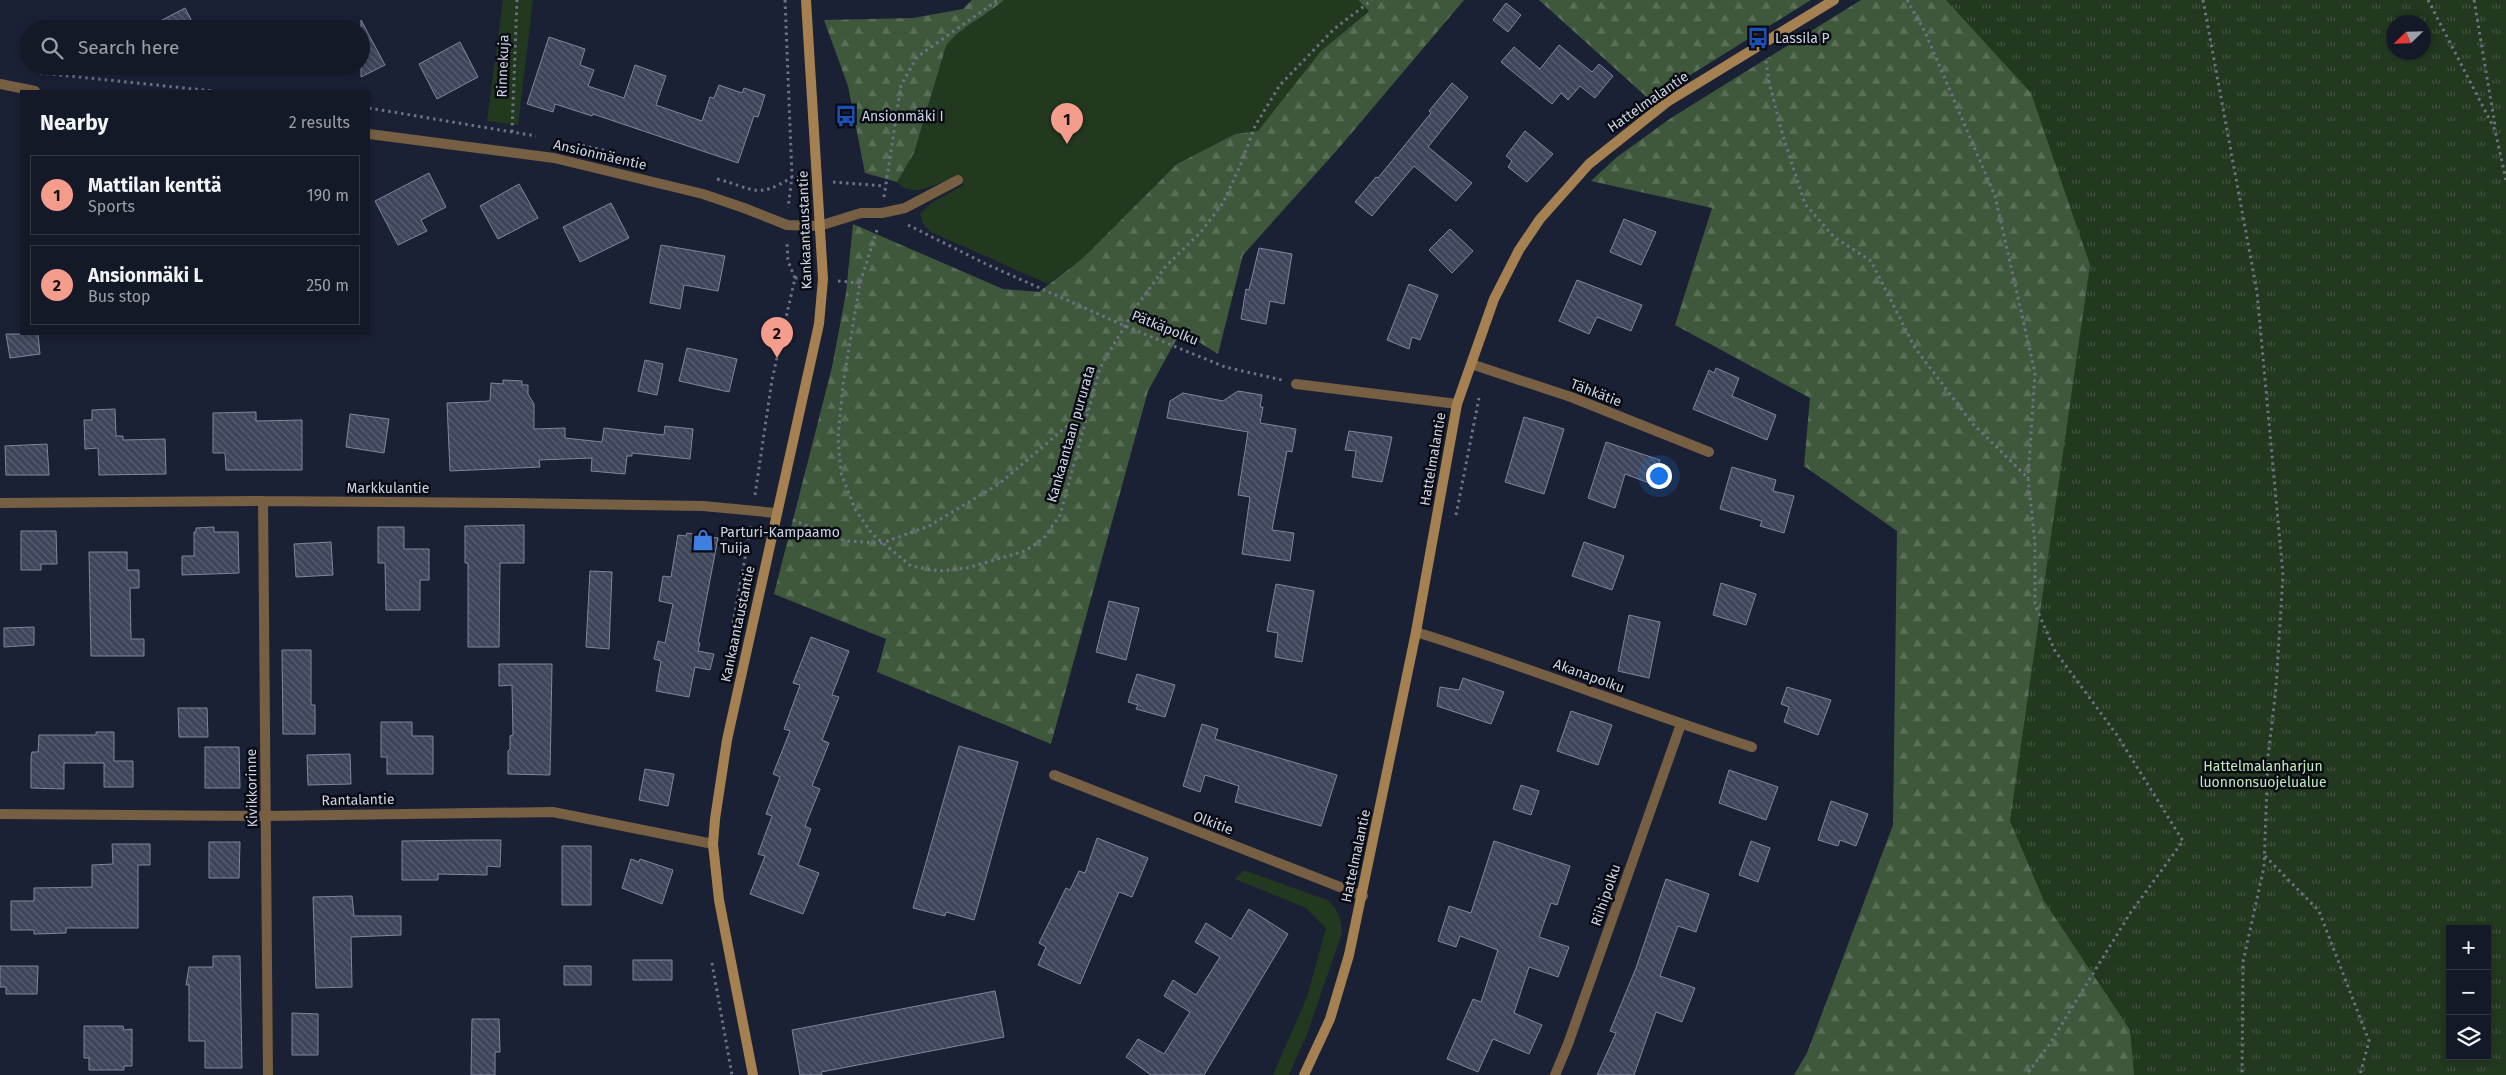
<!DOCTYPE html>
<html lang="en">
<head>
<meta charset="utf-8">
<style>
	body { margin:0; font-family:"Fira Sans",sans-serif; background:#212634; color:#f1f3f6 }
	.controls { position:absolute; right:15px; bottom:15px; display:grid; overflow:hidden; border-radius:0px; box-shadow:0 2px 8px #0003 }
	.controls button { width:45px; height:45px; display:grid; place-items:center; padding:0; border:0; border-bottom:1px solid #333845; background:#141928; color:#f1f3f6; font:25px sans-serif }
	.compass { position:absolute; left:2386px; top:15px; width:45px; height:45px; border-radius:50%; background:#141928; box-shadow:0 2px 8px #0003; rotate:247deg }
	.you { position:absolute; left:1658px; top:475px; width:18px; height:18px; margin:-12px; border:4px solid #fff; border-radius:50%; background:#1a73e8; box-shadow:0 0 0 8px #1a73e833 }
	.badge { display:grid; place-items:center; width:32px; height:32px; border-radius:50%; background:#f49d8c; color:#111; font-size:16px; font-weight:700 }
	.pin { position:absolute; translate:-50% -41px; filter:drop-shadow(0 1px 2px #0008) }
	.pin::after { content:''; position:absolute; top:26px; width:18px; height:15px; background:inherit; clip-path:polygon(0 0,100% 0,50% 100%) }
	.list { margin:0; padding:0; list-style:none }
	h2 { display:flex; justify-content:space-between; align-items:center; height:65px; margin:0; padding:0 20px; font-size:21px }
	h2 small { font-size:16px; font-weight:400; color:#9da0a8 }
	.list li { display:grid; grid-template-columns:32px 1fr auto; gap:15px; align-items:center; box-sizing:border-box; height:80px; margin:0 10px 10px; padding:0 10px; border:1px solid #333845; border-radius:0px }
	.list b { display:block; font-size:19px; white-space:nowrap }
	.list p { margin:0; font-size:16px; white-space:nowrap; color:#9da0a8 }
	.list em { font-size:16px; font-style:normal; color:#9da0a8 }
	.icon { flex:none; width:28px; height:28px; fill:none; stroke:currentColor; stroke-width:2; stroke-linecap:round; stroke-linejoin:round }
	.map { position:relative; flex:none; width:2506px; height:1075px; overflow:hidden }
	.search { position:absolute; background:#141928; box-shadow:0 2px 8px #0003; left:20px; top:20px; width:350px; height:55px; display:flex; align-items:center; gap:12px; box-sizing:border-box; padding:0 18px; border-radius:28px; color:#9da0a8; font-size:19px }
	.panel { position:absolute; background:#141928; box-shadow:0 2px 8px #0003; left:20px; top:90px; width:350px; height:245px; border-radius:0px }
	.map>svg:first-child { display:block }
</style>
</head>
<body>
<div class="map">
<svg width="2506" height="1075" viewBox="0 0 2506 1075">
	<defs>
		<pattern id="forest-firs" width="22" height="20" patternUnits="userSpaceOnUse" patternTransform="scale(1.25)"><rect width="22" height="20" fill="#3f583c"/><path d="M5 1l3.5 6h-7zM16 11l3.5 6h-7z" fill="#5a6f58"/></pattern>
		<pattern id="park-tufts" width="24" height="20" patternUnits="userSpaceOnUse" patternTransform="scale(1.25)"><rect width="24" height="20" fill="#22381f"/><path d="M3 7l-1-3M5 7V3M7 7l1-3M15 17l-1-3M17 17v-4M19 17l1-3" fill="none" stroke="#41543f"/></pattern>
		<pattern id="building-back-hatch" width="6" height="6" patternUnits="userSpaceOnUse" patternTransform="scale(1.25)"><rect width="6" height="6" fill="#3e455b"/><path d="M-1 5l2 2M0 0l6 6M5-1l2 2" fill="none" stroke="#595f72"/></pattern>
	</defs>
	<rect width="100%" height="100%" fill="#1b2135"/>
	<path fill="#22381f" d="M 503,0 L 533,0 L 518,125 L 487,121 Z
		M 1004,0 L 1358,0 L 1369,10 L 1321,51 L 1258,131 L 1235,134 L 1177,164 L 1083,258 L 1048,284 L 931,232 L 923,224 L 920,214 L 931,203 L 964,185 L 956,176 C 937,183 914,200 897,182 L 914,153 L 946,46 C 960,27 986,16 1004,0 Z
		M 1244,870 L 1327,900 C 1339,910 1341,918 1342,933 L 1307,1034 L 1289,1075 L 1273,1075 L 1307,997 L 1326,928 L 1306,908 L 1235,879 Z"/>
	<path fill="url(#forest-firs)" fill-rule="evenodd" d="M 972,0 L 1004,0 C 986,16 960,27 946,46 L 914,153 L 897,182 L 865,173 L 848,86 L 824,20 L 913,18 L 963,9 Z
		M 1358,0 L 1464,0 L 1338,149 L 1243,255 L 1218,354 L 1181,331 L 1148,391 L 1051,744 L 877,672 L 886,639 L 774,594 L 832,367 L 846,293 L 853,224 L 1003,289 L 1039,292 L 1083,258 L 1177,164 L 1235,134 L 1258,131 L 1321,51 L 1369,11 Z
		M 1539,0 L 1811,0 L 1650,100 Z
		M 1861,0 L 2506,0 L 2506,1075 L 1794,1075 L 1807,1053 L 1893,825 L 1897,531 L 1804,466 L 1810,398 L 1675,325 L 1712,208 L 1591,181 L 1617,157 L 1671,118 ZM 2394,22 L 2424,22 L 2424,52 L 2394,52 ZM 2450,929 L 2487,929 L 2487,1056 L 2450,1056 Z"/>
	<path fill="url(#park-tufts)" fill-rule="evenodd" d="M 1946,0 L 2506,0 L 2506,1075 L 2134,1075 L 2130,1030 L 2044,901 L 2010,821 L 2090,265 L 2031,93 ZM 2394,22 L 2424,22 L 2424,52 L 2394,52 ZM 2450,929 L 2487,929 L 2487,1056 L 2450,1056 Z"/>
	<path fill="url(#building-back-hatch)" stroke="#7e869f" d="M 1506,3 L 1521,15 L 1508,32 L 1493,20 Z
		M 185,8 L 196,29 L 145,29 Z
		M 361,20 L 385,65 L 361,77 Z
		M 549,37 L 585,49 L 580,65 L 594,70 L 588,86 L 624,98 L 635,65 L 666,76 L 656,105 L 702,121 L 710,97 L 714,98 L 719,85 L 742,93 L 744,88 L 765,95 L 758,117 L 754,116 L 738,163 L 593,114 L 592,116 L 555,104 L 553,112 L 527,104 Z
		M 460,42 L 478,77 L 437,99 L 419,64 Z
		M 1559,45 L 1592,72 L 1599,64 L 1613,76 L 1595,98 L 1580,86 L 1568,100 L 1561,93 L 1552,104 L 1501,62 L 1514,47 L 1540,69 Z
		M 1452,83 L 1468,97 L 1428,147 L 1472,183 L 1456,201 L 1414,166 L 1372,216 L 1355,202 L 1376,177 L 1378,178 L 1431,113 L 1429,111 Z
		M 1525,131 L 1553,154 L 1527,182 L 1508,167 L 1512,161 L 1506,156 Z
		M 429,173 L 446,207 L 421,220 L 427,231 L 398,245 L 375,201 Z
		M 519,184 L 538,218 L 498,239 L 480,206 Z
		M 611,203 L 629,238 L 580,262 L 563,227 Z
		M 1624,219 L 1656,232 L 1641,265 L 1610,252 Z
		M 1450,229 L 1473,251 L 1452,273 L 1429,250 Z
		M 661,245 L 725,256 L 718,291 L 684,285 L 680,309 L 650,303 Z
		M 1259,248 L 1292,254 L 1284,304 L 1270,301 L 1266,324 L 1241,319 L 1246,289 L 1249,290 Z
		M 1577,280 L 1642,305 L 1631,331 L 1597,317 L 1589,334 L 1559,321 Z
		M 1409,284 L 1438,295 L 1420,340 L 1412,337 L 1409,349 L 1387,340 Z
		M 6,334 L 38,334 L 40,354 L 10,358 Z
		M 687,348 L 737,359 L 729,392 L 679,381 Z
		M 645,360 L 663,364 L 657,395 L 638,391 Z
		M 1716,368 L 1739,378 L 1732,396 L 1776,415 L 1767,440 L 1693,409 L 1709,370 L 1714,373 Z
		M 503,380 L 522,381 L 522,385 L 528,385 L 528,394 L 534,404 L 534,429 L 565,428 L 565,438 L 602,442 L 604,428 L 664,435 L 665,426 L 693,429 L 690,459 L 632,453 L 632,456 L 627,456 L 625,474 L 591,471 L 592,458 L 539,460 L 540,467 L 450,471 L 447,403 L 490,401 L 491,383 L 503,384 Z
		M 1238,391 L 1262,395 L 1260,407 L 1263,407 L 1260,423 L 1296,429 L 1292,452 L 1287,451 L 1272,530 L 1294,533 L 1290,561 L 1242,554 L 1250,497 L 1238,495 L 1248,432 L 1167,418 L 1170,401 L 1183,393 L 1223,401 Z
		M 115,409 L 116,436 L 123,436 L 123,440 L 165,439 L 166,474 L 99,475 L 98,448 L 85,449 L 84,420 L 92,420 L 92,410 Z
		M 256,412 L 256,421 L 302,420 L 302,470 L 226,470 L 225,453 L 213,453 L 213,413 Z
		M 350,414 L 389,419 L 384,453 L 346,447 Z
		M 1524,417 L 1564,429 L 1544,494 L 1505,482 Z
		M 1349,431 L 1392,437 L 1382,482 L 1352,477 L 1356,451 L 1345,450 Z
		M 1606,442 L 1660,460 L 1652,484 L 1625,474 L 1615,508 L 1588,498 Z
		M 47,444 L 49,475 L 6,475 L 5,446 Z
		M 1732,467 L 1776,480 L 1773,491 L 1794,496 L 1784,533 L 1760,526 L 1762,521 L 1720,509 Z
		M 524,525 L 524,563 L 500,563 L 499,647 L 468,647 L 468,563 L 465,563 L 465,526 Z
		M 214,527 L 214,532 L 238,532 L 239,573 L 182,575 L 182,556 L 194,556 L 194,532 L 196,532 L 196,528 Z
		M 378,527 L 404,527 L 404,549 L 429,549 L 429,580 L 420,580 L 420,610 L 386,610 L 385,563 L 378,563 Z
		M 21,531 L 56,531 L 57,564 L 41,564 L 41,570 L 21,570 Z
		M 687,533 L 718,538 L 698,643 L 700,643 L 698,651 L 714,654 L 710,670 L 695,667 L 689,697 L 656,691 L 661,661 L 654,659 L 658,641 L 665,643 L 673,604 L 659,601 L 663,576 L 671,577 L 678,535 L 686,536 Z
		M 331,542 L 333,575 L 296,577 L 294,544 Z
		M 1584,542 L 1624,556 L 1612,590 L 1572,576 Z
		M 89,552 L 127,552 L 127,570 L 139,570 L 139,588 L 130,588 L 131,639 L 144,639 L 144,656 L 91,656 Z
		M 590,571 L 612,572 L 609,649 L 586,647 Z
		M 1721,583 L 1756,594 L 1746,625 L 1713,615 Z
		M 1276,584 L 1314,591 L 1302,662 L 1275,657 L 1278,633 L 1267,631 Z
		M 1109,601 L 1139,608 L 1126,660 L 1096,652 Z
		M 1629,615 L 1660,622 L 1649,678 L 1618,671 Z
		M 34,627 L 34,645 L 4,647 L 4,628 Z
		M 811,637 L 849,651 L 832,695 L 839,697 L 822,740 L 829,743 L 812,786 L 820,789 L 805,826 L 811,829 L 798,865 L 819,873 L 803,914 L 750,894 L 765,856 L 758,854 L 772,816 L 766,814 L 780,777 L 773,774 L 790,731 L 784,729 L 800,685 L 793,683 Z
		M 282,650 L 311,650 L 311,705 L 315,705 L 315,734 L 283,734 Z
		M 499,664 L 552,664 L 550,775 L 508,774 L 508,751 L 510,749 L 510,736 L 513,735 L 512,685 L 499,686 Z
		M 1137,674 L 1175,685 L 1165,717 L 1136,709 L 1138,705 L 1128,702 Z
		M 1463,678 L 1504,692 L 1491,724 L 1437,706 L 1440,687 L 1459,690 Z
		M 1787,687 L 1831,700 L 1818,735 L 1784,722 L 1789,707 L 1781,704 Z
		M 178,708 L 207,708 L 208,737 L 179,737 Z
		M 1571,711 L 1612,725 L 1598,765 L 1557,751 Z
		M 381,722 L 412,722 L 412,736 L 433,736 L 433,774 L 387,774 L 387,757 L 381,757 Z
		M 1202,724 L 1218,729 L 1215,739 L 1337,775 L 1321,826 L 1235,802 L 1239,786 L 1205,775 L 1200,792 L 1183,786 Z
		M 96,732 L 114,732 L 114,761 L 133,761 L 133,787 L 104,787 L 104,763 L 64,763 L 64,789 L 31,788 L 31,757 L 32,752 L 38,752 L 39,735 L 96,735 Z
		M 959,746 L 1018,762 L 974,920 L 946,912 L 945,916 L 913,908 Z
		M 205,747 L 239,747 L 240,788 L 205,788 Z
		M 350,754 L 351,784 L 308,785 L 307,755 Z
		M 645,769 L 674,774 L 668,806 L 639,800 Z
		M 1729,770 L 1778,787 L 1766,820 L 1719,803 Z
		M 1521,785 L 1539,791 L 1531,815 L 1513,809 Z
		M 1831,801 L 1868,814 L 1856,846 L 1840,840 L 1838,846 L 1818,840 Z
		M 1097,838 L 1148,858 L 1132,897 L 1119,892 L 1080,984 L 1038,965 L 1046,947 L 1039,943 L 1066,888 L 1070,890 L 1079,871 L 1085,873 Z
		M 472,840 L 501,840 L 500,867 L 487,866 L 487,875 L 438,874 L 438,880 L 402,880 L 402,841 Z
		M 1494,841 L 1570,866 L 1557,905 L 1551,903 L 1539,937 L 1569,947 L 1558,977 L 1529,967 L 1514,1013 L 1542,1025 L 1529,1054 L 1493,1039 L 1478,1072 L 1447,1059 L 1473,999 L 1481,1002 L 1498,950 L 1460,936 L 1456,947 L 1438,941 L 1449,906 L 1471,913 Z
		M 1751,841 L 1770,848 L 1758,882 L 1739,875 Z
		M 209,842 L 240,842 L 239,878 L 209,878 Z
		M 112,844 L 150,844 L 150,865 L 138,865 L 138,928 L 66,928 L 66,933 L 34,934 L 34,930 L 11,930 L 11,901 L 34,901 L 34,888 L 92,887 L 92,865 L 113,864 Z
		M 562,846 L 591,846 L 591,905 L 562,905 Z
		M 631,859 L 639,862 L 640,859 L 673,870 L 662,904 L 622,888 Z
		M 1666,879 L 1709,894 L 1696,932 L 1678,926 L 1660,976 L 1695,988 L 1682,1022 L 1656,1012 L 1634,1075 L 1597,1075 L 1616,1033 L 1610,1031 L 1636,968 Z
		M 352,896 L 354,916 L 401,916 L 401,935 L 351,937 L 352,987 L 316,988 L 313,897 Z
		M 1249,909 L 1288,934 L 1204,1075 L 1151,1075 L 1126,1057 L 1138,1039 L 1164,1054 L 1190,1012 L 1164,996 L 1173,980 L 1196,995 L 1220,957 L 1195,942 L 1206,923 L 1231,939 Z
		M 213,956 L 240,956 L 242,1068 L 205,1068 L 205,1041 L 189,1041 L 189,985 L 186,985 L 189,967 L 213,967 Z
		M 633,960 L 672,960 L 672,980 L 633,980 Z
		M 0,966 L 38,966 L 37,994 L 6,994 L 6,987 L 0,987 Z
		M 564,966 L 591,966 L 591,985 L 564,985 Z
		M 995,991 L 1004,1037 L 821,1072 L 822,1075 L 800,1075 L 792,1030 Z
		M 292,1013 L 318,1014 L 318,1055 L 292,1055 Z
		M 472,1019 L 499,1019 L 500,1052 L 495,1052 L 495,1075 L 471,1075 Z
		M 84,1026 L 123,1026 L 124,1030 L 132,1029 L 132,1066 L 124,1066 L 124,1070 L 89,1070 L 89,1058 L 84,1058 Z"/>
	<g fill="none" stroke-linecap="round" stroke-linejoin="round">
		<path stroke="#6d7384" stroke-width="3" stroke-dasharray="2.5 4" stroke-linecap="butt" d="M 785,0 L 792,177 L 788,208
			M 1907,0 L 1925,32 L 1995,196 L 2035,373 L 2028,478
			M 2203,0 L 2257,292 L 2283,575 L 2276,688 L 2268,757 L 2264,867 L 2243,962 L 2242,1075
			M 2428,0 L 2495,130 L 2506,180
			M 2474,0 L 2495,125
			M 1766,61 L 1769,82 L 1783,136 L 1805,204 L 1834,237 L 1871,261 L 1915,348 L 1972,423 L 2028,478 L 2035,543 L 2035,605 L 2055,651 L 2117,735 L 2183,841 L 2131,912 L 2049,1045 L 2026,1075
			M 40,73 L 214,91
			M 369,108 L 536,136
			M 512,132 L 517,0
			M 576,144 L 616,153
			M 717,179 C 753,188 757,200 792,177 L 800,178
			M 833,182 L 885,186
			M 884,197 L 901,85 L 917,57 L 998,0
			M 908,225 L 986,264 L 1125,326 L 1225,367 L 1282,380
			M 877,230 L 860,283 L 843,384 L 838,438 L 841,473 L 855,509 L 872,534 L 911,566 L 939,571 L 967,568 L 1025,551 L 1044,538 L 1060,515 L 1100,368 L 1136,307 L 1166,266 L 1200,233 L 1223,203 L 1240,166 L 1255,126 L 1280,85 L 1334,29 L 1372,0
			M 795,278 L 807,278
			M 838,281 L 860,283
			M 755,495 L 772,380 L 795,278 L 788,261 L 787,242
			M 1456,515 L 1479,398
			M 793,520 L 845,541 L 882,543 L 929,526 L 999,484 L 1087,409
			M 733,623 L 751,526
			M 2265,856 L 2319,911 L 2369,1041 L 2360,1075
			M 712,963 L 732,1075"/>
		<path stroke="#765f42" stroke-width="10" d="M 819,226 L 861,213 L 882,213 L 905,208 L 958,180"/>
		<path stroke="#765f42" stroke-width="10" d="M 0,84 L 35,91
			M 369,134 L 554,158 L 703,194 L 744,208 L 787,225 L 819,226
			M 1471,364 L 1571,397 L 1709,452
			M 1296,384 L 1457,404
			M 263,501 L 268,1075
			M 0,503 L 263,501 L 513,503 L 703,506 L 776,513
			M 1416,632 C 1529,667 1639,711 1752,747
			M 1054,775 L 1363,896
			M 0,814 L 267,816 L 553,812 L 713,844
			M 1555,1075 L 1568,1044 L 1681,724"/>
		<path stroke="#a58151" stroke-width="10" d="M 753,1075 L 719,900 L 713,844 L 715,819 L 727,740 L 819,324 L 823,279 L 806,0
			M 1304,1075 L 1330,1019 L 1349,955 L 1416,632 L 1457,404 L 1494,299 L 1519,250 L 1540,219 L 1589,164 L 1667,102 L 1834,0"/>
	</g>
	<defs>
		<g id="bus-bare" transform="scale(1.725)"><path d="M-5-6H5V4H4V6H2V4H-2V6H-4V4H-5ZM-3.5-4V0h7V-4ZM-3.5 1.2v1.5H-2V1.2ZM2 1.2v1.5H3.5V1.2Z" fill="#1a4fb4" stroke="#090b14" stroke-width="2.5" paint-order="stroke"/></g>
		<g id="shop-bare" transform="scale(1.725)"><path d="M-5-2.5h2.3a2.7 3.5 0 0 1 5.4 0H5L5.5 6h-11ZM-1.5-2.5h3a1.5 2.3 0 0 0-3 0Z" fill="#3f7fe0" stroke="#090b14" stroke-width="2.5" paint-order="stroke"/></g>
	</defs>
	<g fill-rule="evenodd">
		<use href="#bus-bare" x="1758" y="38"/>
		<use href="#bus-bare" x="846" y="116"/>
		<use href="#shop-bare" x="703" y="540"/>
	</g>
	<g text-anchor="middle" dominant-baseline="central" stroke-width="5" stroke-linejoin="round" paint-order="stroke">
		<g font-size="14" fill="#cfd4e2" stroke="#090b14" text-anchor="start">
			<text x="1775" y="38">Lassila P</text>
			<text x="862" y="116">Ansionmäki I</text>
			<text x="720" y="532">Parturi-Kampaamo<tspan x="720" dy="16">Tuija</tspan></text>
		</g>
		<g font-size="14" fill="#cfd4e2" stroke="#090b14">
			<text transform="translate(503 66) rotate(-88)">Rinnekuja</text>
			<text transform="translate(1648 102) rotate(-35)">Hattelmalantie</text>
			<text transform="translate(600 155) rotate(13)">Ansionmäentie</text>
			<text transform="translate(805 230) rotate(-92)">Kankaantaustantie</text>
			<text transform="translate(1165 328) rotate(22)">Pätkäpolku</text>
			<text transform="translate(1596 393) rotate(21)">Tähkätie</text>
			<text transform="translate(1071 434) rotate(-74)">Kankaantaan pururata</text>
			<text transform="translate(1433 459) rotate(-80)">Hattelmalantie</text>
			<text x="388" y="488">Markkulantie</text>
			<text transform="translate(738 624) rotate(-78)">Kankaantaustantie</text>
			<text transform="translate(1589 676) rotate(20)">Akanapolku</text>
			<text transform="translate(252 788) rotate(-91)">Kivikkorinne</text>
			<text transform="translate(358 800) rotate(-1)">Rantalantie</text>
			<text transform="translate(1213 823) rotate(21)">Olkitie</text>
			<text transform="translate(1356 856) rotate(-78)">Hattelmalantie</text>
			<text transform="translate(1606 895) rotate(-71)">Riihipolku</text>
		</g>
		<g font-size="14" fill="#bfedb9" stroke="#090b14">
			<text x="2263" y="766">Hattelmalanharjun<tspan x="2263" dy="16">luonnonsuojelualue</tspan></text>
		</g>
	</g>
</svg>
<div class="controls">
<button>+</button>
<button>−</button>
<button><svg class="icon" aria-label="layers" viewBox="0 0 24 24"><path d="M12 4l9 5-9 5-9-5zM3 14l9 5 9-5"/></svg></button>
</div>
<svg class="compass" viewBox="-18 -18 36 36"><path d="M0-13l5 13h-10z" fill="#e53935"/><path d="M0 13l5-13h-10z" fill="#9da0a8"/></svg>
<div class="you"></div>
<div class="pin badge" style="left:1067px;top:144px">1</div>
<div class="pin badge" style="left:777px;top:358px">2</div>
<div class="search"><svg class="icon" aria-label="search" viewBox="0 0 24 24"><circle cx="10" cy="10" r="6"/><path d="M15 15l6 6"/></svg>Search here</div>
<section class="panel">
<h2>Nearby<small>2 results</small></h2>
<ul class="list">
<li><span class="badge">1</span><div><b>Mattilan kenttä</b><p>Sports</p></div><em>190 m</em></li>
<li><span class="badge">2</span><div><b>Ansionmäki L</b><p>Bus stop</p></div><em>250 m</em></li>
</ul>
</section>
</div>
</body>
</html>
